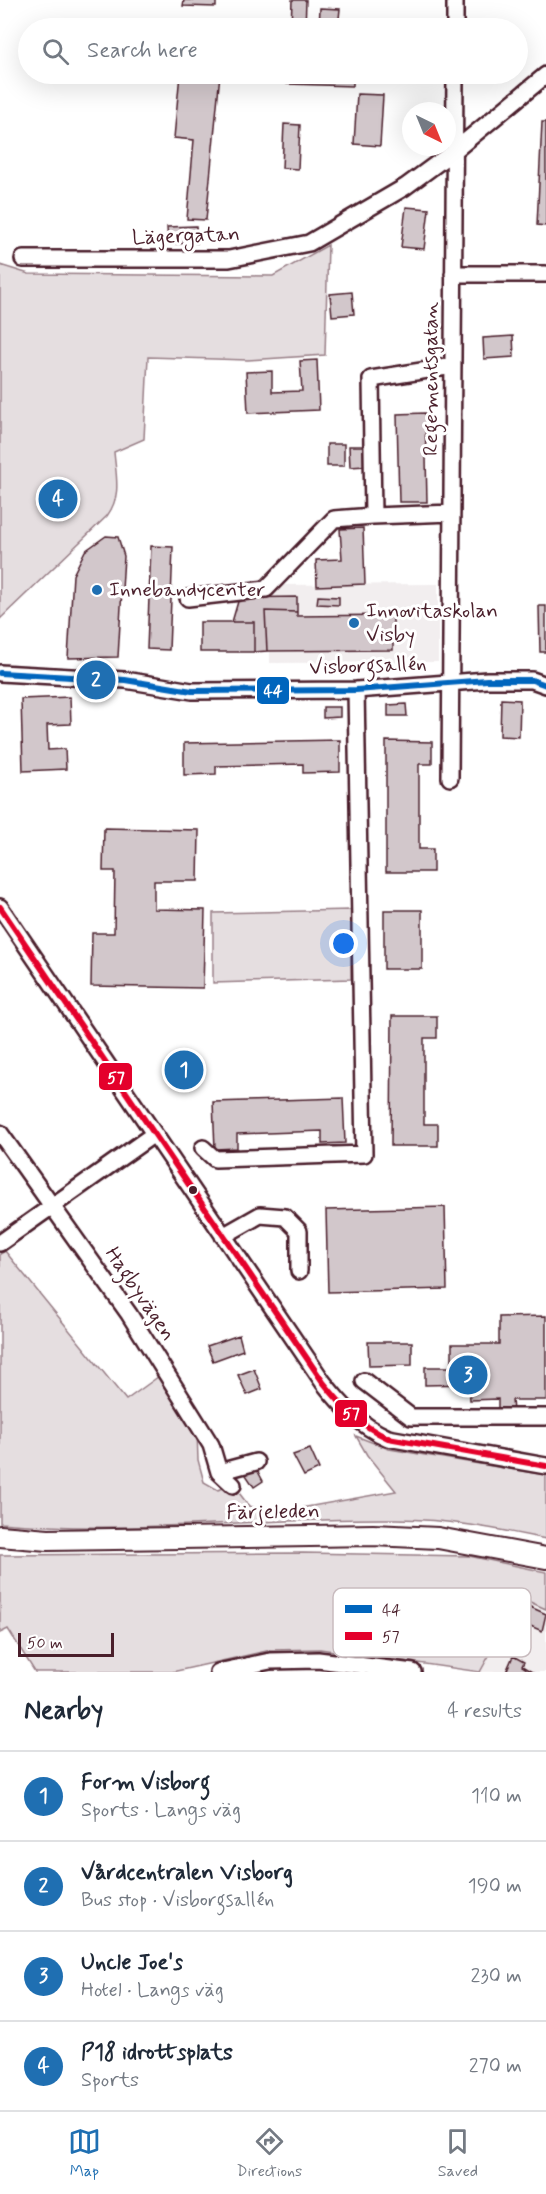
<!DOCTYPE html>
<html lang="en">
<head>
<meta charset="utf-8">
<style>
	body { margin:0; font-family:Mynerve,sans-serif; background:#f2f2f3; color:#1f2937 }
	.compass { position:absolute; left:402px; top:102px; width:54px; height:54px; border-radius:50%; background:#fff; box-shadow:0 6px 24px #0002; rotate:137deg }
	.scale { position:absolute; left:18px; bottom:15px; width:96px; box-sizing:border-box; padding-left:6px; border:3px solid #4a1f2b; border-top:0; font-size:16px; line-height:21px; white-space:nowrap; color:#4a1f2b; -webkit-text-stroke:4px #fff; paint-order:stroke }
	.you { position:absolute; left:344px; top:944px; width:21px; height:21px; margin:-15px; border:4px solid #fff; border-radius:50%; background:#1a73e8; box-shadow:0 0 0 9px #1a73e833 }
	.badge { display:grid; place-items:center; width:39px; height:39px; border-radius:50%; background:#1f6fb2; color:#fff; font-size:20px; font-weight:700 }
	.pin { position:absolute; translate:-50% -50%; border:3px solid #fff; box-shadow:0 2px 6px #0006 }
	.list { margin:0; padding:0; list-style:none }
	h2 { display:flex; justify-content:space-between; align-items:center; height:78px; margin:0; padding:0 24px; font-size:26px }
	h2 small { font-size:20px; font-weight:400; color:#747a83 }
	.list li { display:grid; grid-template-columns:39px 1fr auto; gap:18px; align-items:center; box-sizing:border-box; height:90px; padding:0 24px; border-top:2px solid #e0e1e3 }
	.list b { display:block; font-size:22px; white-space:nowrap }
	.list p { margin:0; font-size:20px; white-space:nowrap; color:#747a83 }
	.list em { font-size:20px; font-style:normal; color:#747a83 }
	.icon { flex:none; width:33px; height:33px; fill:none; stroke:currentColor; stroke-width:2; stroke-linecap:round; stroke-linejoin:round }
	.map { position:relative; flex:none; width:546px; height:1672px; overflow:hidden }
	.search { position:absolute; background:#fff; box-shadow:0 6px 24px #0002; left:18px; right:18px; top:18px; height:66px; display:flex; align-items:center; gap:15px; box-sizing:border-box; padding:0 21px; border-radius:33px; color:#747a83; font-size:22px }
	.sheet { height:438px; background:#fff }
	nav { display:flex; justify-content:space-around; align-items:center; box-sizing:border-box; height:84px; border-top:2px solid #e0e1e3; background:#fff; font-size:16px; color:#747a83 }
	nav a { display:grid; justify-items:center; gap:3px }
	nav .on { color:#1f6fb2 }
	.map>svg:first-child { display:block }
</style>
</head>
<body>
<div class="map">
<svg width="546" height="1672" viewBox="0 0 546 1672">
	<rect width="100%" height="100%" fill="#fff"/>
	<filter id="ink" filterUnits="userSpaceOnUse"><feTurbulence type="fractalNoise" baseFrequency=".0167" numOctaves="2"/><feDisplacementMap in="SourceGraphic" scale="12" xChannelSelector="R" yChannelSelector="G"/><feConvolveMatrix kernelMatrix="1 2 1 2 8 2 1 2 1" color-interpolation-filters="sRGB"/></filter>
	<g filter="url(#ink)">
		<path fill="#f2eeef" d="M 438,584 L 438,662 L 270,663 L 270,585 Z
			M 521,1598 L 546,1609 L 546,1672 L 480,1672 Z"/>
		<path fill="#e5dee0" stroke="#987e86" stroke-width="1.5" d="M 328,245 L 325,355 L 248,360 L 148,357 L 144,439 L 114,452 C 116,476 122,496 107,516 L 0,619 L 0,265 L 29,274 L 273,276 Z
			M 351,910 L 351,979 L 213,983 L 213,913 Z
			M 5,1251 L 126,1400 L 162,1374 L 197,1432 L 198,1460 L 204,1482 L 218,1490 L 233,1485 L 249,1506 L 273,1513 L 396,1491 L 367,1455 L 356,1436 L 389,1449 L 546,1475 L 546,1539 C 497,1529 448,1519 397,1519 C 265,1517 132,1535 0,1523 L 0,1254 Z
			M 303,1553 L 469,1556 L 546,1572 L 546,1609 L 521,1598 L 480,1672 L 320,1649 L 271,1650 L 172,1672 L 35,1672 L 8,1629 L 0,1633 L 0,1555 Z"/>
		<path fill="#d2c7cb" stroke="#4a1f2b" stroke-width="1.5" d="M 184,0 L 216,0 L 216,7 L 183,6 Z
			M 292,0 L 306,0 L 305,28 L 291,28 Z
			M 320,8 L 340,9 L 338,28 L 319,28 Z
			M 180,74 L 220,74 L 206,220 L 187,219 L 194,140 L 174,138 Z
			M 287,74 L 353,74 L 353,86 L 287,84 Z
			M 357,94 L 383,95 L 380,146 L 354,144 Z
			M 542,122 L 546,122 L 546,226 L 537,225 Z
			M 284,124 L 300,125 L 298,169 L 282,168 Z
			M 406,207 L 429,209 L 424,249 L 401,247 Z
			M 196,226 L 197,243 L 168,244 L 167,227 Z
			M 352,292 L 354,314 L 332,316 L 330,294 Z
			M 513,336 L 514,357 L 484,359 L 483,338 Z
			M 317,360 L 319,410 L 248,413 L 246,372 L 272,371 L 272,392 L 302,391 L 300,361 Z
			M 425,413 L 427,502 L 399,502 L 397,414 Z
			M 327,444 L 344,444 L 344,466 L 327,466 Z
			M 349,446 L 364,446 L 365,466 L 350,467 Z
			M 363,528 L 365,584 L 317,586 L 316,560 L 342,559 L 340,529 Z
			M 106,536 L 118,537 L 124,556 L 118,657 L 68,658 L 73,575 L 85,551 Z
			M 151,546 L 173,547 L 169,650 L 147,649 Z
			M 318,596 L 339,597 L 339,605 L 317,604 Z
			M 297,597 L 297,612 L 265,611 L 267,651 L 254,652 L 254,622 L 232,622 L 239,598 Z
			M 539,606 L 546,606 L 546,652 L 540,652 Z
			M 265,611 L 297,612 L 297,616 L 393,615 L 393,650 L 267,651 Z
			M 200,622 L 254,622 L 254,652 L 200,652 Z
			M 70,697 L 71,724 L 47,725 L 48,750 L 65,749 L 66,769 L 23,771 L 21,699 Z
			M 501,699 L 520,700 L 519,737 L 500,736 Z
			M 406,704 L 407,716 L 388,716 L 388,705 Z
			M 323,707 L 340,707 L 340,717 L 323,718 Z
			M 340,740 L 340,772 L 303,773 L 303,764 L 216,766 L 216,774 L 184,775 L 184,743 Z
			M 386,741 L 432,742 L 432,764 L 419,764 L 419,849 L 433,849 L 433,872 L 386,872 Z
			M 104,828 L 199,830 L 198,881 L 154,881 L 154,909 L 205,910 L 203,988 L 91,986 L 92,933 L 114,933 L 115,871 L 103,871 Z
			M 384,910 L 422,910 L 422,969 L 384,969 Z
			M 392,1016 L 437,1016 L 437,1038 L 424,1038 L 424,1124 L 438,1124 L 438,1146 L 391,1146 Z
			M 343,1098 L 345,1143 L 322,1144 L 322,1131 L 237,1134 L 237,1148 L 215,1149 L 213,1102 Z
			M 445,1207 L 447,1289 L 328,1292 L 326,1210 Z
			M 546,1316 L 546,1400 L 512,1400 L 513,1411 L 498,1411 L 498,1399 L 470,1400 L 469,1384 L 425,1385 L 425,1367 L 452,1367 L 452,1344 L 499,1344 L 499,1317 Z
			M 239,1335 L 243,1350 L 213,1361 L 207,1346 Z
			M 368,1342 L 412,1342 L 412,1365 L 369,1366 Z
			M 254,1369 L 262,1389 L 247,1395 L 238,1375 Z
			M 310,1449 L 319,1469 L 304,1476 L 293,1455 Z
			M 256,1468 L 263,1481 L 254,1487 L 246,1475 Z
			M 526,1605 L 546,1614 L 542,1631 L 519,1621 Z
			M 513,1656 L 524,1662 L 522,1666 L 532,1672 L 506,1672 Z"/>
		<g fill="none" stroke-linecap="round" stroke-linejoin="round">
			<g stroke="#4a1f2b" stroke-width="20">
				<path id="minor" d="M 455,28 L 455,0
					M 23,259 L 229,259 L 309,243 L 405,187 L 454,151 L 546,75
					M 453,274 L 546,274
					M 452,513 L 373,516 L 371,379 L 453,366
					M 188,598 L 266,589 L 334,519 L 373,516
					M 0,673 L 125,680 L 192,691 L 356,690 L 487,680 L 532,680 L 546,685
					M 450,778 L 455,74
					M 0,907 L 323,1382 C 342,1406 359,1425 388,1438 L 546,1466
					M 0,1133 L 129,1314 L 211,1445 L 219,1472 L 233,1485
					M 203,1148 L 215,1159 L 364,1154 L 356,690
					M 223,1236 L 260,1215 L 285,1217 L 299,1231 L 299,1271
					M 0,1243 L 154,1134
					M 364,1381 L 411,1417 L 546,1417
					M 219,1472 L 256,1462
					M 218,1672 L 270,1661 L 318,1660 L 413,1672"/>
			</g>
			<g stroke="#4a1f2b" stroke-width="24">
				<path id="major" d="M 0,1536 L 48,1540 L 373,1535 L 438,1538 L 546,1558"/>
			</g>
			<use href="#minor" stroke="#fff" stroke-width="15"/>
			<use href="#major" stroke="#fff" stroke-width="20"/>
			<g stroke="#fff" stroke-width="10">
				<path id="bus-1" d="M 0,673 L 125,680 L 192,691 L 356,690 L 487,680 L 532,680 L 546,685"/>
			</g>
			<g stroke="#fff" stroke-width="10">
				<path id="bus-2" d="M 0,907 L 323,1382 C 342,1406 359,1425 388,1438 L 546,1466"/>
			</g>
			<use href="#bus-1" stroke="#0065bd" stroke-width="6"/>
			<use href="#bus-2" stroke="#e4002b" stroke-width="6"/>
		</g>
	</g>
	<g fill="#1f6fb2" stroke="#fff" stroke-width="2">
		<circle cx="97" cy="590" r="6"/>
		<circle cx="354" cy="623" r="6"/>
	</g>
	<circle fill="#4a1f2b" stroke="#fff" stroke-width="2" cx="193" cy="1190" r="5"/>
	<g text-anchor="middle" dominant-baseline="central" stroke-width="6" stroke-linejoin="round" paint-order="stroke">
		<g font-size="21" fill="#4a1f2b" stroke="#fff">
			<text transform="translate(186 236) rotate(-2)">Lägergatan</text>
			<text transform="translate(431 379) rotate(-90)">Regementsgatan</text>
			<text transform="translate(368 666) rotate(-2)">Visborgsallén</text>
			<text transform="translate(140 1294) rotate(56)">Hagbyvägen</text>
			<text transform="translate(273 1512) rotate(-1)">Färjeleden</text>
		</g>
		<g font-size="21" fill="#4a1f2b" stroke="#fff" text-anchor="start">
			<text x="109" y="590">Innebandycenter</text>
			<text x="366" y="611">Innovitaskolan<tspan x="366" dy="24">Visby</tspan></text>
		</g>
	</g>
	<rect x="333" y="1588" width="198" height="69" rx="9" fill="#fff" stroke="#c9bcbf" stroke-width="1.5"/>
	<rect x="345" y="1605" width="27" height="8" fill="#0065bd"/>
	<rect x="345" y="1632" width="27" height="8" fill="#e4002b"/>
	<g font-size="16" fill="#4a1f2b">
		<text x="382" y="1615">44</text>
		<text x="382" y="1642">57</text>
	</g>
	<g stroke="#fff" stroke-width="2">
		<rect x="256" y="676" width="34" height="29" rx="6" fill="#0065bd"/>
		<rect x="98" y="1062" width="35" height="29" rx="6" fill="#e4002b"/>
		<rect x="334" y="1399" width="34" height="29" rx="6" fill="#e4002b"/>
	</g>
	<g font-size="16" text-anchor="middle" font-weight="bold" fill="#fff">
		<text x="273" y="696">44</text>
		<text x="116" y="1083">57</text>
		<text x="351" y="1419">57</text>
	</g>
</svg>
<svg class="compass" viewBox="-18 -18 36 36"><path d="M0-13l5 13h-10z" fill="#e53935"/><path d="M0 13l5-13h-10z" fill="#747a83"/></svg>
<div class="scale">50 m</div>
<div class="you"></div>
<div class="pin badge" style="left:184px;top:1070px">1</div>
<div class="pin badge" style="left:96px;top:680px">2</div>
<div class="pin badge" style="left:468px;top:1375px">3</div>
<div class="pin badge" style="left:58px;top:499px">4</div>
<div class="search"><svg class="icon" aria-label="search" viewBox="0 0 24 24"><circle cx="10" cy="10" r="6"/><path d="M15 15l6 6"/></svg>Search here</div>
</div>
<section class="sheet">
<h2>Nearby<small>4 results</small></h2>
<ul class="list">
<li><span class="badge">1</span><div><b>Form Visborg</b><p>Sports · Langs väg</p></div><em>110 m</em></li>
<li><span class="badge">2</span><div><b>Vårdcentralen Visborg</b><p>Bus stop · Visborgsallén</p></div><em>190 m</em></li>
<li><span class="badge">3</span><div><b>Uncle Joe's</b><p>Hotel · Langs väg</p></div><em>230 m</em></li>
<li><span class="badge">4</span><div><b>P18 idrottsplats</b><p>Sports</p></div><em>270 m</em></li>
</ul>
</section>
<nav>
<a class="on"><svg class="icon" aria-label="map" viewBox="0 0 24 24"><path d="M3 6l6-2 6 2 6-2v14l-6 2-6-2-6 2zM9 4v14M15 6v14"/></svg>Map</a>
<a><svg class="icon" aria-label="directions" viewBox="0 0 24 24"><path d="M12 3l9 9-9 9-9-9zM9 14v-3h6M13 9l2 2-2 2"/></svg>Directions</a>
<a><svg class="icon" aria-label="saved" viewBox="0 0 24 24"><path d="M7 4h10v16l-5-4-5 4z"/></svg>Saved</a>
</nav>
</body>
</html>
